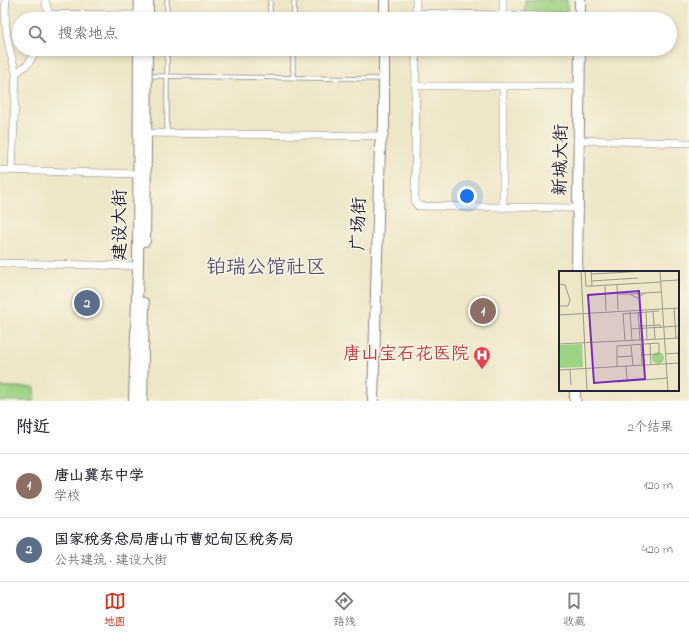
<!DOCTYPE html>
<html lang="zh">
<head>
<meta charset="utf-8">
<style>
	body { margin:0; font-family:"Indie Flower","LXGW WenKai TC",sans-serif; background:#f7f7f7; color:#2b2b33 }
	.you { position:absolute; left:467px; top:196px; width:14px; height:14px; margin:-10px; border:3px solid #fff; border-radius:50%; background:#1a73e8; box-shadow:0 0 0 6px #1a73e833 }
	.badge { display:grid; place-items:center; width:26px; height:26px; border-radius:50%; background:#c8321e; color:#fff; font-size:13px; font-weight:700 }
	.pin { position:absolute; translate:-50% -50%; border:2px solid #fff; box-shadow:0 1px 4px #0006 }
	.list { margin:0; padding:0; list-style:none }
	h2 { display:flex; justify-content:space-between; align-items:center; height:52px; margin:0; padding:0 16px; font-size:17px }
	h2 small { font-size:13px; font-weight:400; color:#7c7c81 }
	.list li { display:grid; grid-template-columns:26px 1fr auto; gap:12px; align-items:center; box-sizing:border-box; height:64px; padding:0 16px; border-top:1px solid #e1e1e2 }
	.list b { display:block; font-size:15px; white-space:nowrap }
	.list p { margin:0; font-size:13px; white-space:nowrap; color:#7c7c81 }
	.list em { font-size:13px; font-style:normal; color:#7c7c81 }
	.icon { flex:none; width:22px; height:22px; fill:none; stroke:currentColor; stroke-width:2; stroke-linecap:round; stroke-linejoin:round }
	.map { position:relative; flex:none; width:689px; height:401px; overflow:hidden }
	.search { position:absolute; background:#fff; box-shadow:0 2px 6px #0003; left:12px; right:12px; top:12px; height:44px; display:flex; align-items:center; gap:10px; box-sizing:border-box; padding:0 14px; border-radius:22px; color:#7c7c81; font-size:15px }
	.sheet { height:180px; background:#fff }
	nav { display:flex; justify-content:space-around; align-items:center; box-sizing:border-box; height:56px; border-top:1px solid #e1e1e2; background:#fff; font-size:11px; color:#7c7c81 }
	nav a { display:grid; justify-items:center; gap:2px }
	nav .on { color:#c8321e }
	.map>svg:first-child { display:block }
</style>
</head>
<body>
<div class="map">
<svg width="689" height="401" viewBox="0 0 689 401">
	<rect width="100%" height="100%" fill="#fcf5e5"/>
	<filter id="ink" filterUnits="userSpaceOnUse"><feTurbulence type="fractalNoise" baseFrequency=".025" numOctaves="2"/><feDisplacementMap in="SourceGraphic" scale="8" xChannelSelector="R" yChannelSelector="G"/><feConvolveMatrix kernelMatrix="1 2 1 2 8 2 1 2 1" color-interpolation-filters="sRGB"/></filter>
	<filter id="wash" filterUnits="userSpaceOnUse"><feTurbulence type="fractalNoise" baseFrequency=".012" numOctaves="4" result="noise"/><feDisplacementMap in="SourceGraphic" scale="16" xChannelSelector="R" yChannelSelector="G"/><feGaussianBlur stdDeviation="0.9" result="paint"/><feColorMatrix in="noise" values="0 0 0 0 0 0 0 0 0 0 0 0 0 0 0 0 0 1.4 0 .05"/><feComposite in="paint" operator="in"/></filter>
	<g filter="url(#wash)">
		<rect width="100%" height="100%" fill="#ede6c7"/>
		<path fill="#9dd384" stroke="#607a60" d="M 525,0 L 567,0 L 567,13 L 525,13 Z
			M 0,387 L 34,387 L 34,401 L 0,401 Z"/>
	</g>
	<g filter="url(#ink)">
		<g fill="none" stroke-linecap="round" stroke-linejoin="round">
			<g stroke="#888481" stroke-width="5">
				<path id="lane" d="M 167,18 L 167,0
					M 270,19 L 270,0
					M 294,19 L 294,0
					M 154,76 L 383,79
					M 293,78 L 293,49
					M 167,133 L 167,49"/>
			</g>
			<g stroke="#888481" stroke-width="8">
				<path id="street" d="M 6,0 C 3,25 9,49 16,73
					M 45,0 L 49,14 L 48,19
					M 416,13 L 580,17
					M 49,14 L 139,15
					M 503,15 L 503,0
					M 148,18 L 319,19
					M 416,19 L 416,0
					M 416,49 L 415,202 L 418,206 L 571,208
					M 416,86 L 580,86
					M 503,86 L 503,208
					M 146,133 L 382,136
					M 579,140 L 689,143
					M 0,170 L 138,174
					M 12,171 L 16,73 L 28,64 L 37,49
					M 0,263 L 138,266"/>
			</g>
			<g stroke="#888481" stroke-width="12">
				<path id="secondary" d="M 139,19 L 140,0
					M 148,19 L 148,0
					M 385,19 L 385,0
					M 580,19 L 580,0
					M 145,241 L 147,49
					M 577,272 L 580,49
					M 134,401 L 138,266 L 139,49
					M 142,401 L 144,303
					M 373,401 L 380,146 L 384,127 L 384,49
					M 575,401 L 575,390"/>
			</g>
			<use href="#lane" stroke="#fff" stroke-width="3.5"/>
			<use href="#street" stroke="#fff" stroke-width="7"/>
			<use href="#secondary" stroke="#fff" stroke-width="10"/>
		</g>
	</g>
	<defs>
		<g id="hospital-pin" transform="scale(0.9)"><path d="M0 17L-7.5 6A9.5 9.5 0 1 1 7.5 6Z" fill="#e0444e" stroke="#fcf5e5"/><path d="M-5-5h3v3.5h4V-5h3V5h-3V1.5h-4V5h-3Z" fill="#fff"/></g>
	</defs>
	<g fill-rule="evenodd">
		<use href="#hospital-pin" x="482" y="355"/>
	</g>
	<g text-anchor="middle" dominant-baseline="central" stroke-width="3" stroke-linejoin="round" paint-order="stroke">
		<g font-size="18" fill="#22223b" stroke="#fcf5e5">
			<text transform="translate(562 160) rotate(-89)">新城大街</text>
			<text transform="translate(360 224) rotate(-89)">广场街</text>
			<text transform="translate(121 225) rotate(-90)">建设大街</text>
		</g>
		<g font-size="18" fill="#be3a42" stroke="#fcf5e5" text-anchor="end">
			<text x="469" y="355">唐山宝石花医院</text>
		</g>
		<g font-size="20" fill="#575279" stroke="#fcf5e5">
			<text x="266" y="268">铂瑞公馆社区</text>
		</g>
	</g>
	<g transform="translate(559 271)">
		<rect width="120" height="120" fill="#ede6c7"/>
		<path d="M 23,73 L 24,96 L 0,97 L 0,74 ZM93 87a6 6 0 1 1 12 0a6 6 0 1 1-12 0Z" fill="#9dd384"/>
		<path fill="none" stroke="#9c988f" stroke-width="1" d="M 22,0 L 28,120M 26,0 L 27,15 L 33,15M 32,0 L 33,15 L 102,11M 101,0 L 109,120M 32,3 L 88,0M 32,10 L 79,7M 102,10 L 120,9M 0,13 L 6,14 L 11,29 L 9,35 L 0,35M 58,14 L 59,39M 46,15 L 47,40M 86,22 L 102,21M 58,23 L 71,23 L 78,27 L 86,22 L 71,23M 115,37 L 117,67M 71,41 L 73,70M 79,41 L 81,69M 87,41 L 88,69M 94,41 L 96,68M 64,42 L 66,70M 64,43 L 100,40M 0,44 L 120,37M 80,55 L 101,54 L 102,57M 72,58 L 120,55M 0,73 L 120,67M 82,73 L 83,94M 91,73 L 92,94M 72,74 L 74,95M 107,83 L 119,82 L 120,92M 58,86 L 73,85M 58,95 L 58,75 L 100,72 L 100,83 L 82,84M 67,95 L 68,110M 11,98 L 12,114M 0,99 L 120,92M 58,111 L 109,107"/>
		<path fill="#7b2cbf" fill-opacity="0.15" stroke="#7b2cbf" stroke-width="2" d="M 80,20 L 86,108 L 35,112 L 29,24 Z"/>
		<rect width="120" height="120" fill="none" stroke="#22223b" stroke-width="2"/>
	</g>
</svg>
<div class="you"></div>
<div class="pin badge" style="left:483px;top:311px;background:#8d6e63">1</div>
<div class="pin badge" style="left:87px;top:303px;background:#5c6f8a">2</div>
<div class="search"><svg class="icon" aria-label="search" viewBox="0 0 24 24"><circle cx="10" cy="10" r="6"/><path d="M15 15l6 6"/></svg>搜索地点</div>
</div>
<section class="sheet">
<h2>附近<small>2个结果</small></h2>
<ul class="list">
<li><span class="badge" style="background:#8d6e63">1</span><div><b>唐山冀东中学</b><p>学校</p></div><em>120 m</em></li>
<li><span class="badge" style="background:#5c6f8a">2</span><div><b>国家税务总局唐山市曹妃甸区税务局</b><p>公共建筑 · 建设大街</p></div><em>420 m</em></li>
</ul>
</section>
<nav>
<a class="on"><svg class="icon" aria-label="map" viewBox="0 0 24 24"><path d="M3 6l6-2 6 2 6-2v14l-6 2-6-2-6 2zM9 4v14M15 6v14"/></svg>地图</a>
<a><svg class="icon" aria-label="directions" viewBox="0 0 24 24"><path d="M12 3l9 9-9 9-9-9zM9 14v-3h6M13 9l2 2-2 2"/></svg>路线</a>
<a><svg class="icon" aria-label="saved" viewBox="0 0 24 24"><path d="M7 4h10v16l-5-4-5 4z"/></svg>收藏</a>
</nav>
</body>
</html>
